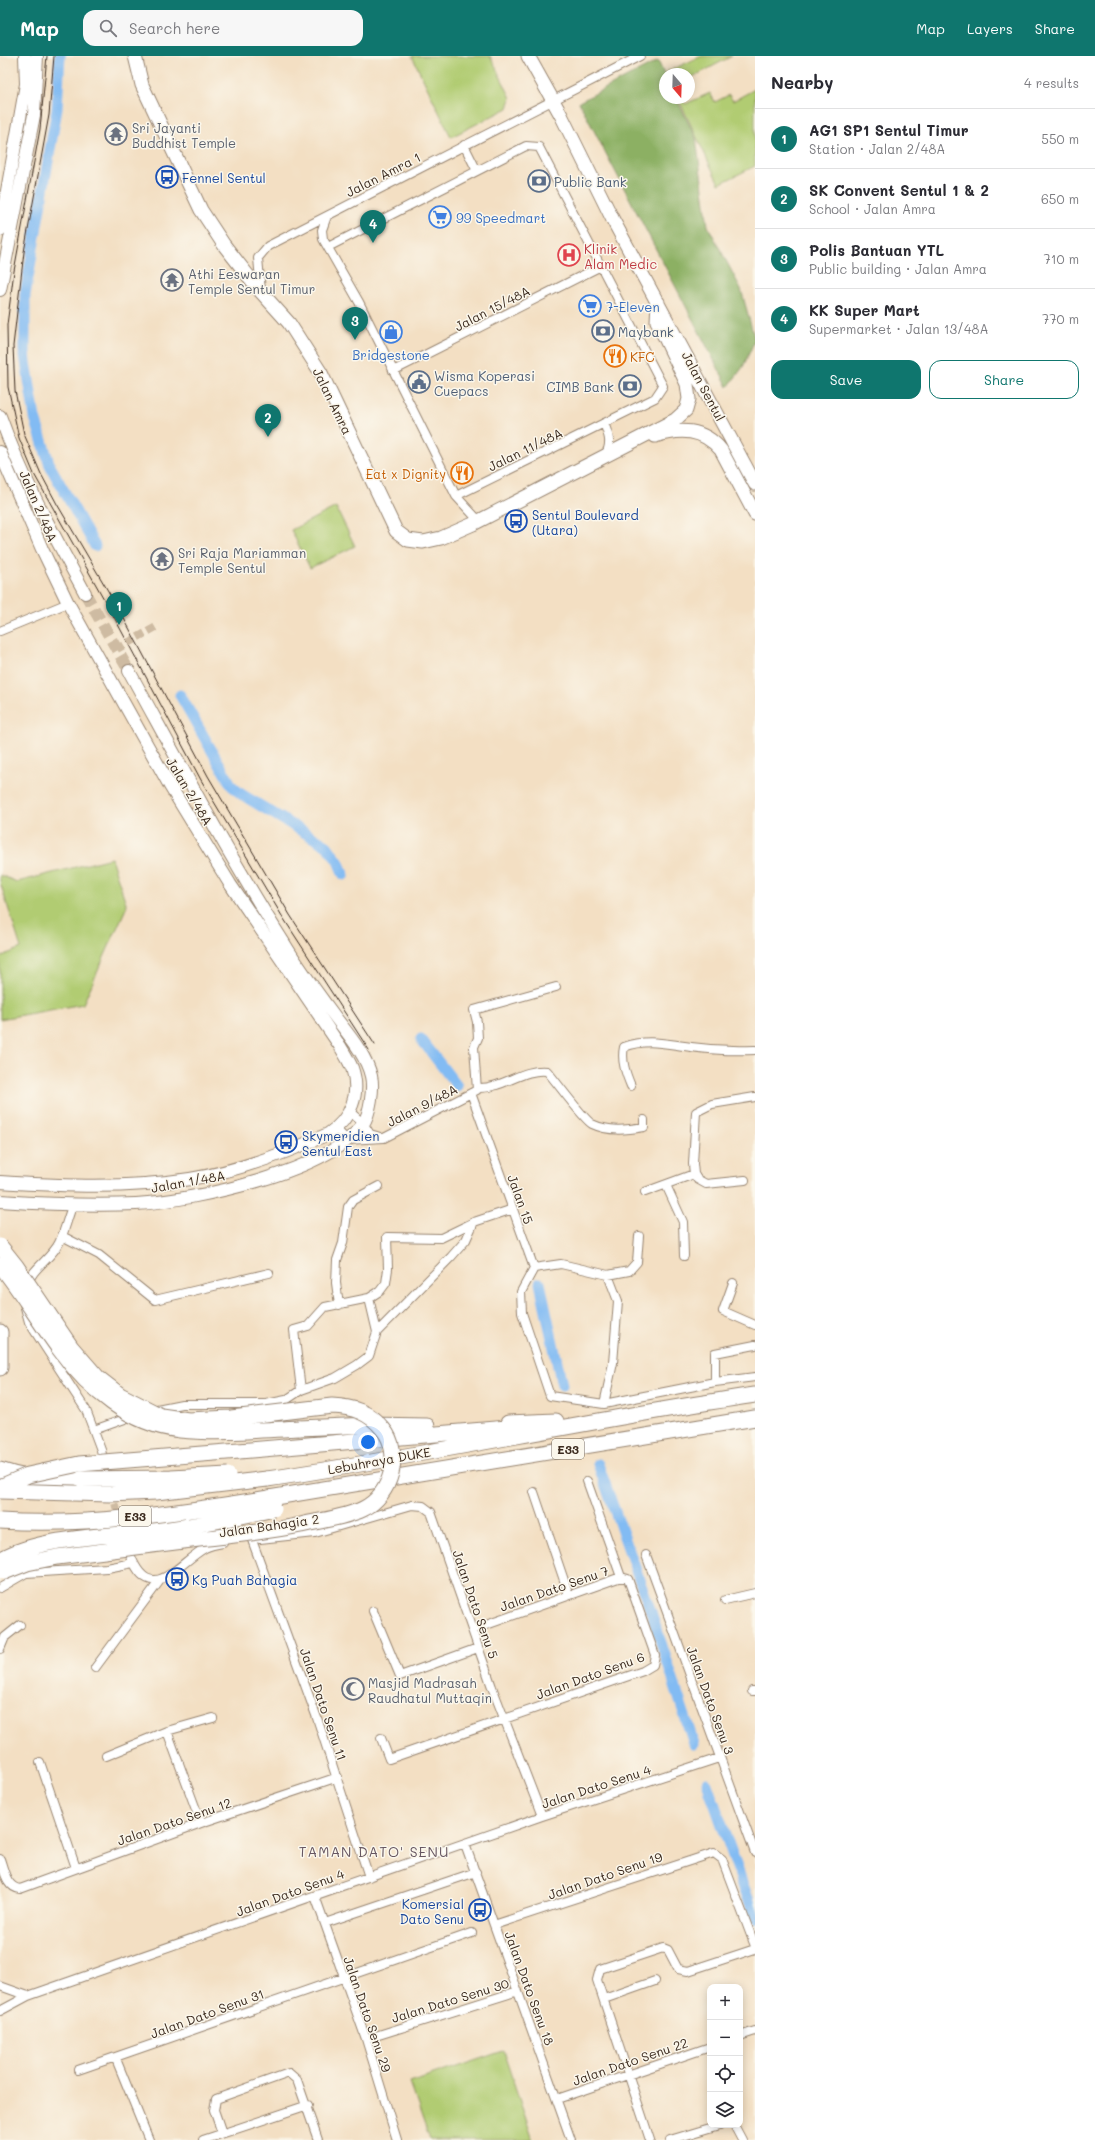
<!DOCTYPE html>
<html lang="en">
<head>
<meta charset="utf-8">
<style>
	body { margin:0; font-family:Mali,sans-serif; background:#f7f7f7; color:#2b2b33 }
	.controls { position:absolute; right:12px; bottom:12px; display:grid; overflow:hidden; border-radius:8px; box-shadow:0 2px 10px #0003 }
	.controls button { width:36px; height:36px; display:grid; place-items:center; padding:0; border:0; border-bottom:1px solid #e1e1e2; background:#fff; color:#2b2b33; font:20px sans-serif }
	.compass { position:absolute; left:659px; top:12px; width:36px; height:36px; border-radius:50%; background:#fff; box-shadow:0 2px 10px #0003; rotate:161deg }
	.you { position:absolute; left:368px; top:1386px; width:14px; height:14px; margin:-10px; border:3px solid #fff; border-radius:50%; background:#1a73e8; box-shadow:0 0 0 6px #1a73e833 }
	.badge { display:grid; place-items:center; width:26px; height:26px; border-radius:50%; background:#0f766e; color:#fff; font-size:13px; font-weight:700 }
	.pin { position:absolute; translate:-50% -33px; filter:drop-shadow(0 1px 2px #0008) }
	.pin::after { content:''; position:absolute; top:21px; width:14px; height:12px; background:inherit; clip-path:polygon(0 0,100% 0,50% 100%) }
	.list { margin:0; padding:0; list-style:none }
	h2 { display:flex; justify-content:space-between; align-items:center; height:52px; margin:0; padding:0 16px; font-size:17px }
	h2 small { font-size:13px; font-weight:400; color:#7c7c81 }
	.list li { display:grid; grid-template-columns:26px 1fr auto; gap:12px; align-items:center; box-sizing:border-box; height:60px; padding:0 16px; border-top:1px solid #e1e1e2 }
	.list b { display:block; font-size:15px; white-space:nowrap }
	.list p { margin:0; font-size:13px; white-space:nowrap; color:#7c7c81 }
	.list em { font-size:13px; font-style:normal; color:#7c7c81 }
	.actions { display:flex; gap:8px; padding:12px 16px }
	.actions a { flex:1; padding:9px 0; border:1px solid #0f766e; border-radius:12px; text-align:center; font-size:14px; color:#0f766e }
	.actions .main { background:#0f766e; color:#fff }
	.icon { flex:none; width:22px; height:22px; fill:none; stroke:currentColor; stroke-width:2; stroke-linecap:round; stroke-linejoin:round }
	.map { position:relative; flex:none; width:755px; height:2084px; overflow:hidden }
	header { display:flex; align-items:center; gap:24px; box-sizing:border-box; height:56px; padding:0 20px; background:#0f766e; color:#fff }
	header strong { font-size:19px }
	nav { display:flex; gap:22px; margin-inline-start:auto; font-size:14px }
	.search { width:280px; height:36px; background:#f7f7f7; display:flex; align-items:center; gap:10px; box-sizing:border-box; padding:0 14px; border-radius:12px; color:#7c7c81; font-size:15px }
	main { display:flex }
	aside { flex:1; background:#fff }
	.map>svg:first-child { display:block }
</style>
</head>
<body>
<header>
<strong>Map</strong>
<div class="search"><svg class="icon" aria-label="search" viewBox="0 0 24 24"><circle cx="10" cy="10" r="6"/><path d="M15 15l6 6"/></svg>Search here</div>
<nav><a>Map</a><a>Layers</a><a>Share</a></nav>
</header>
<main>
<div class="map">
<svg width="755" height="2084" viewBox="0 0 755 2084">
	<rect width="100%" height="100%" fill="#fbf7ec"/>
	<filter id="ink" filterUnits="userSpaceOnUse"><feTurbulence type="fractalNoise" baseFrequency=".025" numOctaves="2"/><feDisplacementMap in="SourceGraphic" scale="8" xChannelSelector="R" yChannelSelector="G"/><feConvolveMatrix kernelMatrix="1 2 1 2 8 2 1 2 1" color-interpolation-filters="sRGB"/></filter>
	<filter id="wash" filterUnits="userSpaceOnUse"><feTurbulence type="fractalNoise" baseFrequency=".012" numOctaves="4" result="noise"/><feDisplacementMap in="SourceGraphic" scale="16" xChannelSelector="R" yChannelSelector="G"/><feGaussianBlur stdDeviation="0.9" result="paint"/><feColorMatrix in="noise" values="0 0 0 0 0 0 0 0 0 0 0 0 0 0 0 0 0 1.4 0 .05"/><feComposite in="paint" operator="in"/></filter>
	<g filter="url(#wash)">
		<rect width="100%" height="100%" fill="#f3dfc3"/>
		<path fill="#b1cc72" stroke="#767b48" d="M 412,0 L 490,0 L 511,42 L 508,52 L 451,81 Z
			M 702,0 L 732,0 L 689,23 L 689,18 L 667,18 L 666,16 Z
			M 755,33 L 755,110 L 719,128 L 678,42 L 681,42 L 685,48 L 710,37 L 715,46 L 729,39 L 733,45 Z
			M 336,451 L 355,490 L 310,512 L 291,474 Z
			M 111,802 L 127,850 L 83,948 L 0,963 L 0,901 L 21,892 L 0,826 L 0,819 L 17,826 Z
			M 503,1995 L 533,2084 L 430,2084 L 410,2027 Z"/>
		<path fill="#8cb064" stroke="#646d41" d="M 658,5 L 665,20 L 665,42 L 676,42 L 696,82 L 708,170 L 741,233 L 755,284 L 743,311 L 728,331 L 579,46 Z"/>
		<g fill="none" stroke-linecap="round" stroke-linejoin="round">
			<path stroke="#82bbf3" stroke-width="11" d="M 60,0 L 57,53 L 25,239 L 25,299 L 35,362 L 50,410 L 95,490
				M 180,639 L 232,730 L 241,738 L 327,790 L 338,805 L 344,819
				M 421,983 L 457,1030
				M 540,1227 L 562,1329
				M 598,1408 L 651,1556 L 694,1688
				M 707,1727 L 755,1862"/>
		</g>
	</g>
	<g filter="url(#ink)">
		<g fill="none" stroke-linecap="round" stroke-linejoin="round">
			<path stroke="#cebba2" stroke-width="8" stroke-dasharray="8 4" stroke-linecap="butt" d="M 117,593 L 156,571
				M 112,1436 L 120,1465"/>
			<path stroke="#cebba2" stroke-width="12" stroke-dasharray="12 6" stroke-linecap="butt" d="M 85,537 L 129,615"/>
			<g stroke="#978470" stroke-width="10">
				<path id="minor" d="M 464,89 L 477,115
					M 327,160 L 322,174 L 323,183 L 359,246 L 456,440 L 479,465
					M 328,191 L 526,90 L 539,91 L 663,330 L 655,342 L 456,440
					M 261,235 L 258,202 L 268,190 L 640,0
					M 393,315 L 601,210
					M 604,367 C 609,380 612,387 605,400
					M 0,575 L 68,547
					M 631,1030 C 626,1018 621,1005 624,991 C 649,982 665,988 691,991 C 712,994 733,995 755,994
					M 478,1032 C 502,1033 523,1012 547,1015 C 555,1024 584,1064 592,1068 C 609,1076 626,1074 644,1071 L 644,1064
					M 471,1037 L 534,1212 L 521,1236 L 522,1257 L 550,1340 L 604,1348 L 613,1307 L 618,1245 L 608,1219
					M 350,1056 L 363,1067 L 370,1078 L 380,1081
					M 336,1073 L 347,1084 L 384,1082 L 477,1034 L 474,991 L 478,982 L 477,966 L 474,954 L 556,931
					M 745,1124 L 706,1128 L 697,1123 L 694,1118 L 693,1108 L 696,1056 L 712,1048 L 755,1041
					M 666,1129 L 683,1166 L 684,1200
					M 645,1136 L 694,1118
					M 62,1180 L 99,1199 L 155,1244 L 269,1217
					M 534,1212 L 561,1208 L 608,1219 L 629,1215 L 637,1206 L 639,1180
					M 733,1227 L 723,1255 L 755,1269
					M 27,1229 C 32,1212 51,1203 59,1187 C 65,1175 68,1160 73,1148
					M 369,1242 L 377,1276
					M 24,1248 L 29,1266 L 36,1277 L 86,1354 L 101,1394 L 106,1416
					M 339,1249 L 336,1227 L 337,1204 L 343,1187 L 348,1151 L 353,1144 L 379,1130
					M 715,1326 L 715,1297 L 755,1289
					M 301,1334 L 294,1274 L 308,1270 L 325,1251 L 369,1242 L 380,1235 L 386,1227 L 388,1213 L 387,1181 L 441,1182 L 474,1166 L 513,1153
					M 604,1348 L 715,1326 L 755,1321
					M 152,1354 L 182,1348 L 266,1348 L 286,1344 L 301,1334 L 335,1322 L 357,1309 L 369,1300 L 377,1276 L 451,1201 L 466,1184 L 474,1166
					M 94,1374 L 133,1360
					M 587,1425 L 621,1521
					M 534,1436 L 569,1539
					M 260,1483 L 315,1477 L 412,1449 L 423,1450 L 431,1456 L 492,1631 L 542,1760
					M 252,1484 L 317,1662 L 369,1821
					M 130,1498 C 150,1552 177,1508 205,1492 C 211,1489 217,1488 223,1487
					M 646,1499 L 755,1797
					M 0,1532 L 26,1517 L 107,1512 L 133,1507
					M 725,1544 L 755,1537
					M 373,1555 L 400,1620 L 478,1592
					M 0,1593 L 5,1581 L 20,1569
					M 95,1612 L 161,1523
					M 752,1635 L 755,1635
					M 167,1675 L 201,1767
					M 381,1682 L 389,1703 L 643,1615 L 653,1609 L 655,1599 L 628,1523 L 621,1521 L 472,1574
					M 106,1700 L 167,1675 L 213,1662
					M 40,1706 L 76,1812
					M 465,1788 L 571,2084
					M 0,1803 C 4,1814 6,1831 20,1833 L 201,1767 L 338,1721
					M 315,1840 L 366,1983 L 397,2084
					M 325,1867 L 476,1816
					M 494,1869 L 714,1797 L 722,1803 L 755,1890
					M 0,1930 L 28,1940
					M 604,1943 L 655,1925
					M 0,1955 L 28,1940 L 542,1760 L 719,1702
					M 740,1980 L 755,1975
					M 366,1983 L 518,1935
					M 116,2003 L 149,2084
					M 78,2014 L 472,1877
					M 557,2043 L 710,1991
					M 734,2069 L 742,2084
					M 222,2077 L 214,2054 L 216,2043 L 289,2017 L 297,2024 L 318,2084
					M 203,2084 L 308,2049
					M 650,2084 L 597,1924 L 600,1913 L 663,1892 L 668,1894 L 678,1913 L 688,1915 L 755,1893
					M 670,2084 L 720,2069"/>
			</g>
			<g stroke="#978470" stroke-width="14">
				<path id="secondary" d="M 0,174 L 26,28 L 25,0
					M 0,234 L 34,59 L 37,0
					M 0,360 C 22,422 54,479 85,537
					M 0,396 L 42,493 L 68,547 L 170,730 L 230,828 L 340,990 C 344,997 349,1005 352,1012 C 361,1038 351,1063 328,1078 C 284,1098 238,1115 190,1123 C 127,1133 63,1130 0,1126
					M 0,1145 C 45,1148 91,1150 136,1148 C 193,1145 329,1116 363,1068 C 370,1058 374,1032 371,1020 C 366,998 346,976 333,958 C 316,935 299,912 284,887 C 228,799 179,706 129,615"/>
			</g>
			<g stroke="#978470" stroke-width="15">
				<path id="primary" d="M 135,0 L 142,29 L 201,154 L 224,189 L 261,236 L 289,267 L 321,317 L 396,475 L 408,484 L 423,486 L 441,482 L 473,468 L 675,364 L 686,354 L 689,343 L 687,328 L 657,265 L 658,246
					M 528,0 L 561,59 L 613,164 L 755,428
					M 655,380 C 680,372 703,372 721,394 L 755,458"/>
			</g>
			<g stroke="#978470" stroke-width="17">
				<path id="motorway" d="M 0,1276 L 0,1312
					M 508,1367 L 556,1365
					M 299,1372 L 369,1369 L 427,1370
					M 239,1395 L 519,1371
					M 0,1414 C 27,1423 53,1427 81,1423
					M 267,1423 C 430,1399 592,1363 755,1339
					M 269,1442 L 755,1362"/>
			</g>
			<use href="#minor" stroke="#fff" stroke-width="8"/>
			<use href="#secondary" stroke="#fff" stroke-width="12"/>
			<use href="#primary" stroke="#fff" stroke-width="13"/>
			<use href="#motorway" stroke="#fff" stroke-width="15"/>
			<path stroke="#3b2a1e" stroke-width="1" d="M 47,0 L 40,73 L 14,215 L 7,269 L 8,331 L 19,382 L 34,418 L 114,561 L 201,724 L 282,860 L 369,994
				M 54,0 L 49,59 L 24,196 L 13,290 L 15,335 L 24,378 L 41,418 L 57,448 L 121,557 L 208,720 L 290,859 L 375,989"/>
			<g stroke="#978470" stroke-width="17" stroke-linecap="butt">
				<path id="motorway-bridge" d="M 0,1190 L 16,1210 L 71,1291 L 98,1322 L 120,1339 L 161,1360 L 188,1364 L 231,1362 L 332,1350 C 353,1351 369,1356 383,1373 C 403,1397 391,1440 363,1453 C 344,1462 321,1464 301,1469 C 267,1476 233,1479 199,1483 C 152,1489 104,1495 57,1501 L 27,1507 L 4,1516
					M 0,1209 C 22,1236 39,1266 60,1294 C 88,1333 131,1369 180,1374 C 219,1378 260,1374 299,1372
					M 81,1423 L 171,1422 L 228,1419
					M 0,1431 L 28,1419 L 79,1408 L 239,1395
					M 0,1435 L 110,1438 L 156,1436 L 267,1423
					M 0,1465 C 88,1471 182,1456 269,1442
					M 0,1504 C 39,1481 108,1480 154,1475 C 194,1470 234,1462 274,1453"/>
			</g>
			<use href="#motorway-bridge" stroke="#fff" stroke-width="15"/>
		</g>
	</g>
	<defs>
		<g id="temple-ring" transform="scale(1.15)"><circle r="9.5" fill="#fbf7ec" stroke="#6b7280" stroke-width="1.5"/><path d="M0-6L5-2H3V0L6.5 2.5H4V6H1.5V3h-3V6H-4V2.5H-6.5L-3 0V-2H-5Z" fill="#6b7280"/></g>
		<g id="bus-ring" transform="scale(1.15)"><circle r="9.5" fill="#fbf7ec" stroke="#1a4fb4" stroke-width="1.5"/><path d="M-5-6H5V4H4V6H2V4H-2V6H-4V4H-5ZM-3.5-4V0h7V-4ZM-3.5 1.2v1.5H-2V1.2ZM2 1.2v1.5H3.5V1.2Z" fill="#1a4fb4"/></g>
		<g id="bank-ring" transform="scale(1.15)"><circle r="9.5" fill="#fbf7ec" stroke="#5c6f8a" stroke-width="1.5"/><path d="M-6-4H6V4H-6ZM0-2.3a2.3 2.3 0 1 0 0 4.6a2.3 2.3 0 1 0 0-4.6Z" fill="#5c6f8a"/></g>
		<g id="supermarket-ring" transform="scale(1.15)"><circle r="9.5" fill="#fbf7ec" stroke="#3f7fe0" stroke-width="1.5"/><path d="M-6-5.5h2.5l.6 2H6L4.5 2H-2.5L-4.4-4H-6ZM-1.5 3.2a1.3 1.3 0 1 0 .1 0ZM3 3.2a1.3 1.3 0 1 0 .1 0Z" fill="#3f7fe0"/></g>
		<g id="hospital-ring" transform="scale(1.15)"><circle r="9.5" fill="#fbf7ec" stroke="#e0444e" stroke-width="1.5"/><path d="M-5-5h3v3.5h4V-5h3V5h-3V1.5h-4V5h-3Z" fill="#e0444e"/></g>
		<g id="shop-ring" transform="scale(1.15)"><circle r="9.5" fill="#fbf7ec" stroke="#3f7fe0" stroke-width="1.5"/><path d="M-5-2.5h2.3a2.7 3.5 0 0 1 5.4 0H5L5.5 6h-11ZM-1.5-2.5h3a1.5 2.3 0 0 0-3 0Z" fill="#3f7fe0"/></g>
		<g id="restaurant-ring" transform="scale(1.15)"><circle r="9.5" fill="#fbf7ec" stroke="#e8710a" stroke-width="1.5"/><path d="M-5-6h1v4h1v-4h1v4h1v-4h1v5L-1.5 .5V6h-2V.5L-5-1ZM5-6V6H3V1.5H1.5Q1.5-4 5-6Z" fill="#e8710a"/></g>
		<g id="civic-ring" transform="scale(1.15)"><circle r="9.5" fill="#fbf7ec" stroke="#5c6f8a" stroke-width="1.5"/><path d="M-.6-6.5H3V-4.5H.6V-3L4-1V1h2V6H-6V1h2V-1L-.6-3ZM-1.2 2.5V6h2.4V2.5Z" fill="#5c6f8a"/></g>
		<g id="mosque-ring" transform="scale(1.15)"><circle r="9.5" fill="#fbf7ec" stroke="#6b7280" stroke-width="1.5"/><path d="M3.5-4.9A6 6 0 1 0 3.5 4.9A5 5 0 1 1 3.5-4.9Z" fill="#6b7280"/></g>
	</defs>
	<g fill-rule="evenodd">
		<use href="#temple-ring" x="116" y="78"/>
		<use href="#bus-ring" x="167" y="121"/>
		<use href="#bank-ring" x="539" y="125"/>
		<use href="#supermarket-ring" x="440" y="161"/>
		<use href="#hospital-ring" x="569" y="199"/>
		<use href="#temple-ring" x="172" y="224"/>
		<use href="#supermarket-ring" x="590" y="250"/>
		<use href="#bank-ring" x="603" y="275"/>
		<use href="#shop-ring" x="391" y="276"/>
		<use href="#restaurant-ring" x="615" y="300"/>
		<use href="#civic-ring" x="419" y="326"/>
		<use href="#bank-ring" x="630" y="330"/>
		<use href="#restaurant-ring" x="462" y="417"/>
		<use href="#bus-ring" x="516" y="465"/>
		<use href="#temple-ring" x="162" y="503"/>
		<use href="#bus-ring" x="286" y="1086"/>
		<use href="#bus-ring" x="177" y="1523"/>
		<use href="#mosque-ring" x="353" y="1633"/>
		<use href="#bus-ring" x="480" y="1854"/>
	</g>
	<g text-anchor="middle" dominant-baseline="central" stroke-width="3" stroke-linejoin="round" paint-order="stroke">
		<g fill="#fbf7ec" stroke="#75685c" stroke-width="1">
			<rect x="552" y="1383" width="32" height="20" rx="3"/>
			<rect x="119" y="1450" width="32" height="20" rx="3"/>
		</g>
		<g font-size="12" font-weight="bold" fill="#3b2a1e">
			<text x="568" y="1393">E33</text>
			<text x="135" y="1460">E33</text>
		</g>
		<g font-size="13" fill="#5b616d" stroke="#fbf7ec" text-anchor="start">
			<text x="132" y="71">Sri Jayanti<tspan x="132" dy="15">Buddhist Temple</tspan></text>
			<text x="188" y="217">Athi Eeswaran<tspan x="188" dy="15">Temple Sentul Timur</tspan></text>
			<text x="178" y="496">Sri Raja Mariamman<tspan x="178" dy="15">Temple Sentul</tspan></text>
			<text x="368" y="1626">Masjid Madrasah<tspan x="368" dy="15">Raudhatul Muttaqin</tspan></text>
		</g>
		<g font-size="13" fill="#3b2a1e" stroke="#fbf7ec">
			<text transform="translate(383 118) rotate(-27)">Jalan Amra 1</text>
			<text transform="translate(492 252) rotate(-27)">Jalan 15/48A</text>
			<text transform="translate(704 330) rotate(62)">Jalan Sentul</text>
			<text transform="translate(333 345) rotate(64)">Jalan Amra</text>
			<text transform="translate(525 393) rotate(-26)">Jalan 11/48A</text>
			<text transform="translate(39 450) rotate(67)">Jalan 2/48A</text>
			<text transform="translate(190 735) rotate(59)">Jalan 2/48A</text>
			<text transform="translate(422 1049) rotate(-27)">Jalan 9/48A</text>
			<text transform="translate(188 1125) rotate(-10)">Jalan 1/48A</text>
			<text transform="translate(521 1143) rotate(70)">Jalan 15</text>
			<text transform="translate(379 1404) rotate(-10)">Lebuhraya DUKE</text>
			<text transform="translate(269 1469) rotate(-8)">Jalan Bahagia 2</text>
			<text transform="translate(554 1532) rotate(-19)">Jalan Dato Senu 7</text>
			<text transform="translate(476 1548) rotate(71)">Jalan Dato Senu 5</text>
			<text transform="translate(590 1619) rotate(-20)">Jalan Dato Senu 6</text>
			<text transform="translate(711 1644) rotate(70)">Jalan Dato Senu 3</text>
			<text transform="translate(324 1648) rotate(71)">Jalan Dato Senu 11</text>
			<text transform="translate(596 1730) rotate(-18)">Jalan Dato Senu 4</text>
			<text transform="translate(174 1765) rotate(-19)">Jalan Dato Senu 12</text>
			<text transform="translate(605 1819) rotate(-19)">Jalan Dato Senu 19</text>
			<text transform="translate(290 1836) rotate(-20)">Jalan Dato Senu 4</text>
			<text transform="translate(530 1932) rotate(70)">Jalan Dato Senu 18</text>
			<text transform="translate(450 1944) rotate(-17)">Jalan Dato Senu 30</text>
			<text transform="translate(207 1957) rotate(-20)">Jalan Dato Senu 31</text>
			<text transform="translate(368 1958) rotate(71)">Jalan Dato Senu 29</text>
			<text transform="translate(630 2005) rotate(-19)">Jalan Dato Senu 22</text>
		</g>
		<g font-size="13" fill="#164399" stroke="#fbf7ec" text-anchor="start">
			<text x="182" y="121">Fennel Sentul</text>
			<text x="532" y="458">Sentul Boulevard<tspan x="532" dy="15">(Utara)</tspan></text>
			<text x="302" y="1079">Skymeridien<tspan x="302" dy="15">Sentul East</tspan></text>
			<text x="192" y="1523">Kg Puah Bahagia</text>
			<text x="464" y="1847" text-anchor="end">Komersial<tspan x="464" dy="15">Dato Senu</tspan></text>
		</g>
		<g font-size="13" fill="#4e5e75" stroke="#fbf7ec" text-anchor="start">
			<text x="554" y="125">Public Bank</text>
			<text x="618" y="275">Maybank</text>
			<text x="434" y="319">Wisma Koperasi<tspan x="434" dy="15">Cuepacs</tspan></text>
			<text x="614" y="330" text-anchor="end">CIMB Bank</text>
		</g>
		<g font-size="13" fill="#366cbe" stroke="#fbf7ec" text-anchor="start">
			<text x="456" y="161">99 Speedmart</text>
			<text x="606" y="250">7-Eleven</text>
			<text x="391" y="298" text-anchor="middle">Bridgestone</text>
		</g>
		<g font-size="13" fill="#be3a42" stroke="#fbf7ec" text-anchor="start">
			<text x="584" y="192">Klinik<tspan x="584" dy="15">Alam Medic</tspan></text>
		</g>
		<g font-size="13" fill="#c56008" stroke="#fbf7ec" text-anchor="start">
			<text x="630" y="300">KFC</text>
			<text x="446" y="417" text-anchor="end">Eat x Dignity</text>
		</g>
		<g font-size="14" letter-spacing="1" fill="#665661" stroke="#fbf7ec">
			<text x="374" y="1795">TAMAN DATO' SENU</text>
		</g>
	</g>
</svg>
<div class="controls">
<button>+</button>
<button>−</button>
<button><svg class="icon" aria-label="locate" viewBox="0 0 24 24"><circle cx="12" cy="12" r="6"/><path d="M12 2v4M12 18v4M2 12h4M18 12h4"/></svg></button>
<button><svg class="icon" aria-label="layers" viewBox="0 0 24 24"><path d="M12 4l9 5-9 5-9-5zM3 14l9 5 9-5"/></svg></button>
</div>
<svg class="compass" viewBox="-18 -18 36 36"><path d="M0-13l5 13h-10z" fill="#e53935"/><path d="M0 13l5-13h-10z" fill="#7c7c81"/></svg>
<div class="you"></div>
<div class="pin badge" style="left:119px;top:569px">1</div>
<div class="pin badge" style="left:268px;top:381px">2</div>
<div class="pin badge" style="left:355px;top:284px">3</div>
<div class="pin badge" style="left:373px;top:187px">4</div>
</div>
<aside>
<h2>Nearby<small>4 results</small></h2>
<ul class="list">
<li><span class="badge">1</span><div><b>AG1 SP1 Sentul Timur</b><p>Station · Jalan 2/48A</p></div><em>550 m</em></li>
<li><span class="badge">2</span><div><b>SK Convent Sentul 1 &amp; 2</b><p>School · Jalan Amra</p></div><em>650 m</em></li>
<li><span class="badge">3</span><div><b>Polis Bantuan YTL</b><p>Public building · Jalan Amra</p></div><em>710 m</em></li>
<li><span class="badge">4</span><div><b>KK Super Mart</b><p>Supermarket · Jalan 13/48A</p></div><em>770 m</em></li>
</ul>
<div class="actions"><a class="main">Save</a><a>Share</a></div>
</aside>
</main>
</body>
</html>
